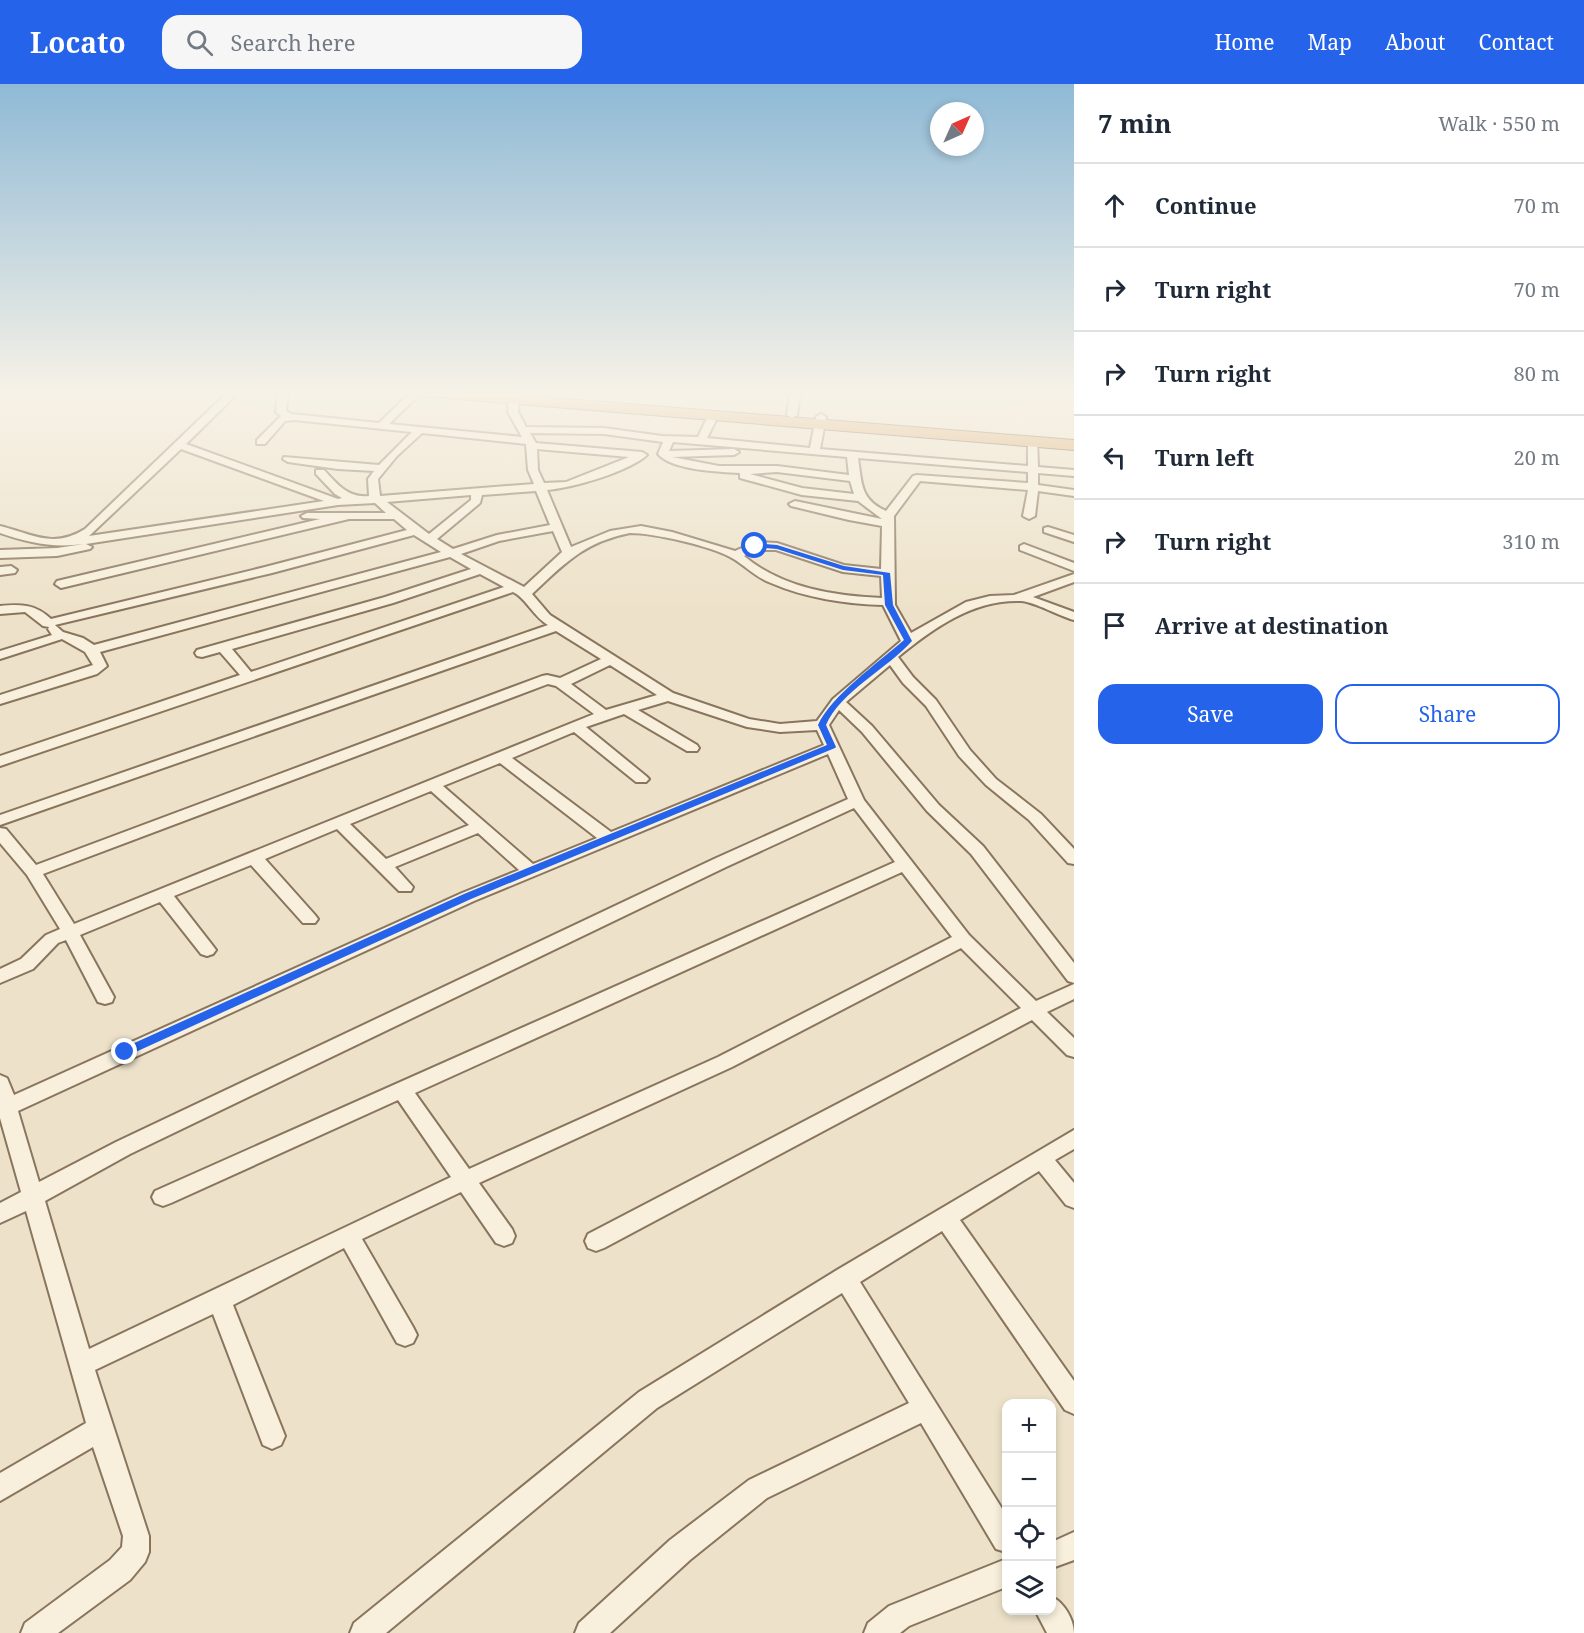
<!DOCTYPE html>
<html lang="en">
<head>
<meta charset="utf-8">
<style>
	body { margin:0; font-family:"Noto Serif",serif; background:#f6f6f7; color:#1f2937 }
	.controls { position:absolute; right:18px; bottom:18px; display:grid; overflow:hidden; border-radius:12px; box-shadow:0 3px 9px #0003 }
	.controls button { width:54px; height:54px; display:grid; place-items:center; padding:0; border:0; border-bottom:2px solid #e0e1e3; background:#fff; color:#1f2937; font:30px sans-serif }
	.compass { position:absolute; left:930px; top:18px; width:54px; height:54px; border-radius:50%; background:#fff; box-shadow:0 3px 9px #0003; rotate:45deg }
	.stop { position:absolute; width:18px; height:18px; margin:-14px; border:4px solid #2563eb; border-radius:50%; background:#fff }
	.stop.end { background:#2563eb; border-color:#fff; box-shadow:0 2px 6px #0008 }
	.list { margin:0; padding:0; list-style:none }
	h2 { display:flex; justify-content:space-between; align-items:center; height:78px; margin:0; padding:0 24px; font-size:26px }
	h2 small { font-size:20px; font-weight:400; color:#747a83 }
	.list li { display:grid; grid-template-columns:39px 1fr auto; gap:18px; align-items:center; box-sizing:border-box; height:84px; padding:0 24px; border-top:2px solid #e0e1e3 }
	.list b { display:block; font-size:22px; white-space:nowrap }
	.list em { font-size:20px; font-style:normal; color:#747a83 }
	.actions { display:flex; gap:12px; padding:18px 24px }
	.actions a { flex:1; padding:14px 0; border:2px solid #2563eb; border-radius:18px; text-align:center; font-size:21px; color:#2563eb }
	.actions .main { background:#2563eb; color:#fff }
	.icon { flex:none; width:33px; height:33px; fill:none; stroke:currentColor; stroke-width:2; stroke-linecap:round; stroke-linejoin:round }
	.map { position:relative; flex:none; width:1074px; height:1549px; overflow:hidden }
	header { display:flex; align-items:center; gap:36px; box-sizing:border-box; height:84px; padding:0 30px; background:#2563eb; color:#fff }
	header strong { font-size:28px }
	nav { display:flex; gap:33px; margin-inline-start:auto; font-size:21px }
	.search { width:420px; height:54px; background:#f6f6f7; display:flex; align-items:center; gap:15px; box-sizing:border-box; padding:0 21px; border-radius:18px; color:#747a83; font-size:22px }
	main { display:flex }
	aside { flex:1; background:#fff }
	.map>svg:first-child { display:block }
</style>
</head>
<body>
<header>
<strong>Locato</strong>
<div class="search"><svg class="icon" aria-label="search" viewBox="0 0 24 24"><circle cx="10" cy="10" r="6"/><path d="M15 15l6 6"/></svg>Search here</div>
<nav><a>Home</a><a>Map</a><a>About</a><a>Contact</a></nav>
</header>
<main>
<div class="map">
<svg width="1074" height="1549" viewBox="0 0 1074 1549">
	<rect width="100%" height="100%" fill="#ede2c9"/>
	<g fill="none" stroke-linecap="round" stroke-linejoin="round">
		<g stroke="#89755e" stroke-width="4">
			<path id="minor" d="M 228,308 L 239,308 L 186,360 L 338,415 L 342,414 L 335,410 L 316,390 L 316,386 L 324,386 C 338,401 348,414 369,412 L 368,395 L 374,387 L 338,385 L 288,378 L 283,375 L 284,373 L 379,381 L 412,348 L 294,336 L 285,337 L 265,360 L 257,360 L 257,356 L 281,332 L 276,328 L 278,308 L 288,308 L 286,327 L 292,330 L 379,339 L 411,308 L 422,308 L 389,340 L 522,353 L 508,328 L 509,316 L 514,313 L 519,316 L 518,328 L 526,343 L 604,344 L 662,352 L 698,353 L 708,332 L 713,329 L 718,332 L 707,354 L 810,364 L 816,333 L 821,330 L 826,333 L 820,365 L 1028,382 L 1028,357 L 1037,355 L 1038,383 L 1074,386 L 1074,392 L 1038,389 L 1038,401 L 1074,406 L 1074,412 L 1038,407 L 1035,432 L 1029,435 L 1023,432 L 1028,406 L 920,397 L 894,432 L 895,521 L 911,549 L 966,518 L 990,512 L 1014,511 L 1074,490 L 1074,498 L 1033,513 L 1074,528 L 1074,536 C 1059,532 1035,518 1021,517 C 974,515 933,544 898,573 L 913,593 L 936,616 L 970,666 L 996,695 L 1041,730 L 1074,765 L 1074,780 L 1068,779 L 1029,736 L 986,701 L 959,672 L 926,622 L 903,599 L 890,581 L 846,618 L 872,642 L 939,721 L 983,762 L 1074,879 L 1074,899 L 1068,897 L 971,770 L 927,727 L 862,648 L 839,626 L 829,641 L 864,716 L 969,851 L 1036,917 L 1074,900 L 1074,915 L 1047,928 L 1074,954 L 1074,973 L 1067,971 L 1032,936 L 604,1164 L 596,1167 L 588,1164 L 585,1157 L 588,1150 L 1021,924 L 961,864 L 732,983 L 479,1099 L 512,1145 L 515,1152 L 512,1159 L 504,1162 L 496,1159 L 461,1108 L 362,1155 L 413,1243 L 417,1251 L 413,1259 L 405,1262 L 397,1259 L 344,1164 L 233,1221 L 285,1352 L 281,1361 L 272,1365 L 263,1361 L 213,1230 L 95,1286 L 149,1452 L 149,1468 L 145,1478 L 130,1496 L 58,1549 L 21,1549 L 25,1539 L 110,1476 L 122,1463 L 123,1452 L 93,1363 L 0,1417 L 0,1389 L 86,1339 L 26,1127 L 0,1139 L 0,1119 L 21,1108 L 0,1034 L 0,991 L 7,994 L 14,1011 L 462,809 L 519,786 L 478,749 L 395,783 L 413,803 L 411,807 L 399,807 L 337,745 L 265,775 L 315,831 L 318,835 L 315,839 L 303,839 L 251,781 L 174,812 L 213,862 L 216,866 L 213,870 L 207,872 L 201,870 L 160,818 L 80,851 L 114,913 L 112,918 L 105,920 L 98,918 L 66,856 L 58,859 L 33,885 L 0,899 L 0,885 L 21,875 L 46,851 L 60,845 L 27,791 L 0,759 L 0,744 L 6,745 L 36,781 L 542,592 L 547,591 L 560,594 L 601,575 L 556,547 L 0,741 L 0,731 L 548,541 C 533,532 526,514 513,508 L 0,682 L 0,672 L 240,591 L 220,568 L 202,573 L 197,572 L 195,569 L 197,566 L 385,513 L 471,485 L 450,473 L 100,568 L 107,582 L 97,590 L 0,620 L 0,611 L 93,581 L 85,568 L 62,555 L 0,575 L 0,567 L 52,551 L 48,545 L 49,543 L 43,542 L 25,528 L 0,530 L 0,522 C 21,520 35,520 51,535 L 265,483 L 407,446 L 394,435 L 349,435 L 61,504 L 55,500 L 57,497 L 320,435 L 303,434 L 301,432 L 307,429 L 386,429 L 375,419 L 338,421 L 86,460 L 92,463 L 90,465 L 57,472 L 0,474 L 0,466 L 57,464 L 84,460 C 53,464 29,459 0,449 L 0,442 C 33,450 53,465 85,445 ZM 422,349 L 526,360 L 528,386 L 534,400 L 380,412 L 378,395 L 397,372 ZM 530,349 L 604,350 L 663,358 L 658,370 C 671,386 719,388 740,389 L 740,394 L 802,411 L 858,417 L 882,435 L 795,417 L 789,420 L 791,422 L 849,436 L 882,442 L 881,485 L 844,481 L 777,459 L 755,458 L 735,467 L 672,448 L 641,442 L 610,447 L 571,463 L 547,406 C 572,404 628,388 647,371 L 642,368 L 536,359 ZM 673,358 L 847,373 L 849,391 L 777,382 L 719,382 L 672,373 L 734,371 L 739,368 L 734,365 L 669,367 ZM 181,365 L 324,417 L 89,452 ZM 537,365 L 629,373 L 566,398 L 544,399 L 538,386 ZM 858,374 L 1028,388 L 1028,399 L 917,391 L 913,392 L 886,427 C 860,415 862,400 858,374 ZM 777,388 L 850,397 L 854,410 L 802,404 L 750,390 ZM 536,407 L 550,441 L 497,451 L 453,465 L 437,455 L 480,419 L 482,411 ZM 471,411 L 471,416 L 429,450 L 387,418 ZM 553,447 L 562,468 L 524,503 L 461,470 L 499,457 ZM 630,449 C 653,449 712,462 732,474 C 746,482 755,493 771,499 C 806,514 845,520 883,521 L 901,557 L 833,615 L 817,637 L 780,640 L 749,635 L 673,609 L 550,531 L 532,510 C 564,480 584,458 630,449 ZM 414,451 L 441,468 L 94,561 L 83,554 L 63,548 L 55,541 L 272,489 ZM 757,466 L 776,466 L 843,488 L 881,492 L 882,514 C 834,512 782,504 744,472 ZM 480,490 L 504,503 L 251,588 L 232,565 L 393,519 ZM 610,581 L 657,611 L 606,626 L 571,600 ZM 548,600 L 556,602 L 594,630 L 74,840 L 43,790 ZM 668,617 L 747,643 L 780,648 L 817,646 L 824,661 L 611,748 L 512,674 L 574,648 L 636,698 L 646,698 L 649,695 L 646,692 L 586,643 L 624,630 L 687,667 L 697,667 L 699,664 L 697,661 L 638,626 ZM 828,670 L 848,715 L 714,775 L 116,1058 L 39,1098 L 18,1027 L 474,817 ZM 500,679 L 597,754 L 533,780 L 443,702 ZM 431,707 L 469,741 L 386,775 L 350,740 ZM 854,724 L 895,778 L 155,1107 L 152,1113 L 155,1119 L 163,1122 L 171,1119 L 398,1016 L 451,1093 L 89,1265 L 45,1117 L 130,1070 L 726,783 ZM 902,788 L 952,853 L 718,973 L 469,1085 L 415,1009 Z
				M 790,308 L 800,308 L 797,331 L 792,334 L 787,331 Z
				M 1048,443 L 1074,451 L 1074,458 L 1044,448 L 1044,444 Z
				M 1024,460 L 1074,479 L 1074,487 L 1020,466 L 1020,462 Z
				M 11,482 L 17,486 L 15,489 L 0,491 L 0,483 Z
				M 1074,1046 L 1074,1065 L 1055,1076 L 1074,1099 L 1074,1124 L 1066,1121 L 1039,1087 L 960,1136 L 1074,1297 L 1074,1330 L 1065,1326 L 942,1147 L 860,1198 L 1006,1431 L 1006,1468 L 996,1465 L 921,1339 L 767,1414 L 690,1476 L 610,1549 L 575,1549 L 579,1539 L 670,1456 L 749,1396 L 909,1319 L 842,1209 L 657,1324 L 386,1549 L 350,1549 L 354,1539 L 639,1308 L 837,1186 Z
				M 1074,1448 L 1074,1476 L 1052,1484 L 1052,1458 Z
				M 1006,1475 L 1006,1503 L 909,1542 L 900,1549 L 864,1549 L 868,1539 L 889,1522 Z
				M 1052,1513 C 1064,1518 1074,1536 1074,1549 L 1047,1549 L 1035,1526 L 1052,1526 Z"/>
		</g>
		<g stroke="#584332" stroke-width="2">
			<path id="highway" d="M 415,308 L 479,308 L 1074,356 L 1074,366 L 422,312 Z"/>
		</g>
		<use href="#minor" fill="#f8f0dc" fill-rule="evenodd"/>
		<use href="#highway" fill="#d8a15e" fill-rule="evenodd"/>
	</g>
	<linearGradient id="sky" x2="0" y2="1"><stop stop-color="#8fbad6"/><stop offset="0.59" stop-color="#f7f2e7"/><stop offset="1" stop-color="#f7f2e7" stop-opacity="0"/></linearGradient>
	<rect width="1074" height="525" fill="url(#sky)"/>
	<path fill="#2563eb" d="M 755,459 L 777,461 L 844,482 L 890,489 L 893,521 L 912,557 C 888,584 840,608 826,641 L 836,663 L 835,664 L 471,815 L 129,971 L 121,971 L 121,965 L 464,810 L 827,661 L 818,641 C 831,612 879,578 904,556 L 885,521 L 883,491 L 843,486 L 777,465 L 753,463 Z"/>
</svg>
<div class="controls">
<button>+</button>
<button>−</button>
<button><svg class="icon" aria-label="locate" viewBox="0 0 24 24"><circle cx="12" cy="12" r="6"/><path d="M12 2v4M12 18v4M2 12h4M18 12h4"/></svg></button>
<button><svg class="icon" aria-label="layers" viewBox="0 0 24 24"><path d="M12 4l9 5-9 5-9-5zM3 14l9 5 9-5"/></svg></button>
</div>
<svg class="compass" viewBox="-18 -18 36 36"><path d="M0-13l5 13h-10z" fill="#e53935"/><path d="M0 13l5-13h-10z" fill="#747a83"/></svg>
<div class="stop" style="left:755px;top:462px"></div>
<div class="stop end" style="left:125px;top:968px"></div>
</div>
<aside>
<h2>7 min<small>Walk · 550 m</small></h2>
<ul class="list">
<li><svg class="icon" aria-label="ahead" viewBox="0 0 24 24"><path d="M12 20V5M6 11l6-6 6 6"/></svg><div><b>Continue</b></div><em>70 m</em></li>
<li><svg class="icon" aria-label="right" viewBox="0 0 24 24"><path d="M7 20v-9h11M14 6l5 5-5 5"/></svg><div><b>Turn right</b></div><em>70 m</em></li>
<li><svg class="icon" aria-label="right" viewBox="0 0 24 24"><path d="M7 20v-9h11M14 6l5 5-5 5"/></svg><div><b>Turn right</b></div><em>80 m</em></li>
<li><svg class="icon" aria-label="left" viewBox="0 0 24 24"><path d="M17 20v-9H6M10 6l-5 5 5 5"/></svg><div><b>Turn left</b></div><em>20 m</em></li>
<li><svg class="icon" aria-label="right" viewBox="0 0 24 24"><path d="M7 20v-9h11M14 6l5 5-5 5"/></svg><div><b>Turn right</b></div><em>310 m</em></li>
<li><svg class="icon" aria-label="arrive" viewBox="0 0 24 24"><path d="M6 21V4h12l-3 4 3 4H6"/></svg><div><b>Arrive at destination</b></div></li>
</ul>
<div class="actions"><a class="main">Save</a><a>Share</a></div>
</aside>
</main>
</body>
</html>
